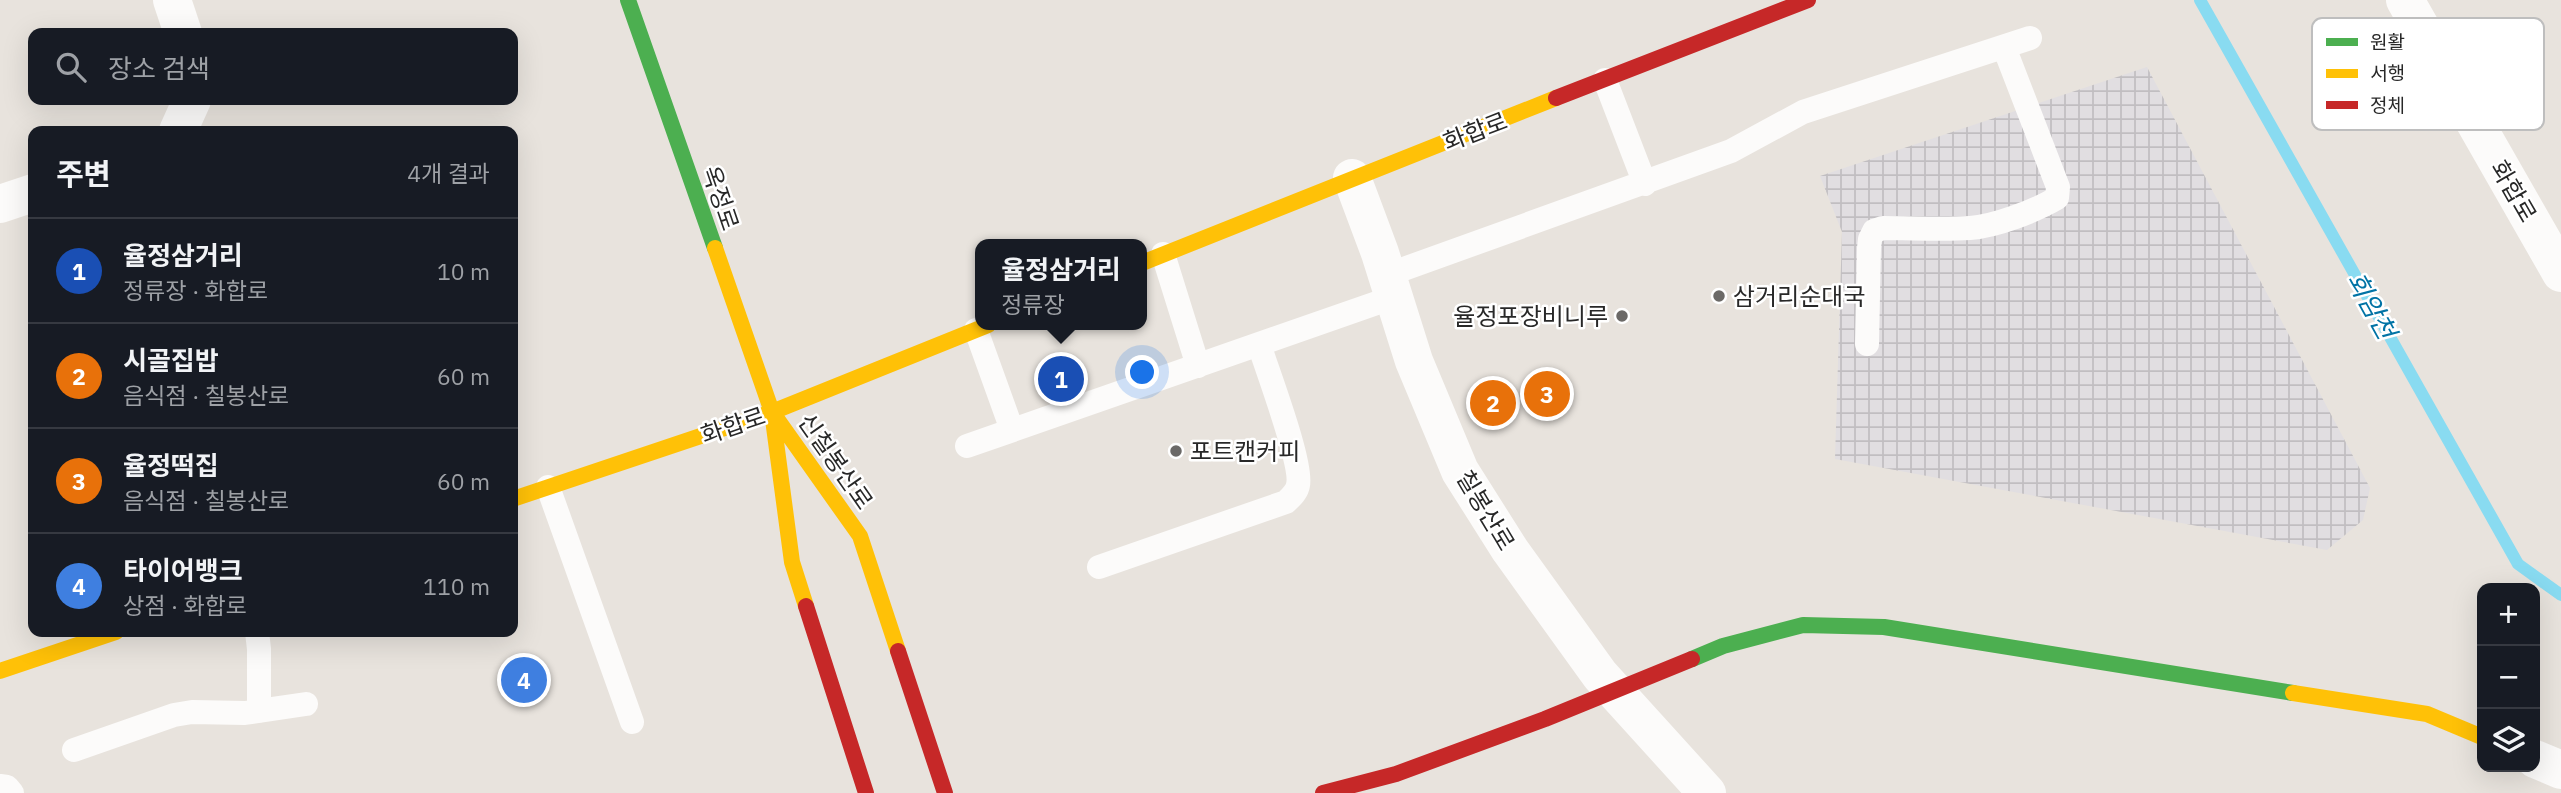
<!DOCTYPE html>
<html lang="ko">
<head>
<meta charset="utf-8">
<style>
	body { margin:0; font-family:"IBM Plex Sans","Noto Sans KR",sans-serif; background:#242831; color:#f1f3f6 }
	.controls { position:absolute; right:21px; bottom:21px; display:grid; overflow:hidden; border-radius:14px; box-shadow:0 7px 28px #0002 }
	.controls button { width:63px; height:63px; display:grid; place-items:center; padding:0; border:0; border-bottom:2px solid #363941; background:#171b24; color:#f1f3f6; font:35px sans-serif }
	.you { position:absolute; left:1143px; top:373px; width:24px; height:24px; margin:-18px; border:5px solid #fff; border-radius:50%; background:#1a73e8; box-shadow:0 0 0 10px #1a73e833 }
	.badge { display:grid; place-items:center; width:46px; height:46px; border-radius:50%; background:#6b6967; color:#fff; font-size:23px; font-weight:700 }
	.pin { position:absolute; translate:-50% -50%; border:4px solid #fff; box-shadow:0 2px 7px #0006 }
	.popup { position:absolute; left:975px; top:239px; width:172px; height:91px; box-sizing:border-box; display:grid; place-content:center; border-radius:14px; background:#171b24; filter:drop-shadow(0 2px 5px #0005); font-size:23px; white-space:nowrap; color:#9ea1a6 }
	.popup b { font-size:26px; color:#f1f3f6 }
	.popup::after { content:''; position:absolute; left:50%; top:100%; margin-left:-14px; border:14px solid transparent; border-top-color:#171b24 }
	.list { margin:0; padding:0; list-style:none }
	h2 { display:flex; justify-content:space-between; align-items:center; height:91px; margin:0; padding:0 28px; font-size:30px }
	h2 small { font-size:23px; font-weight:400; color:#9ea1a6 }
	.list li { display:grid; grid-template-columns:46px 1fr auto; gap:21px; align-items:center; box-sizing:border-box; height:105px; padding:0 28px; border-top:2px solid #363941 }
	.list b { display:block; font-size:26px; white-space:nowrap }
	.list p { margin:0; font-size:23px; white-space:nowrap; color:#9ea1a6 }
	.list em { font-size:23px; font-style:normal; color:#9ea1a6 }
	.icon { flex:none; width:38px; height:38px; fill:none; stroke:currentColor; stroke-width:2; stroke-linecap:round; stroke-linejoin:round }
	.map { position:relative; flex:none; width:2561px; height:793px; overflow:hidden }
	.search { position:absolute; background:#171b24; box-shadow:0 7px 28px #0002; left:28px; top:28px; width:490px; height:77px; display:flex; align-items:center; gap:18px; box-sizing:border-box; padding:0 24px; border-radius:14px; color:#9ea1a6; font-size:26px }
	.panel { position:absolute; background:#171b24; box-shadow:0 7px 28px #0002; left:28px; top:126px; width:490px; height:511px; border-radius:14px }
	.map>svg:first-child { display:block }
</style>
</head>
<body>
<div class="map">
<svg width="2561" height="793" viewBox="0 0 2561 793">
	<defs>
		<pattern id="industrial-grid" width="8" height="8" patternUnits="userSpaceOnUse" patternTransform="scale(1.75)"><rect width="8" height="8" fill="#e1dee1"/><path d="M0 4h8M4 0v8" fill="none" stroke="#c1bec1"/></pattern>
	</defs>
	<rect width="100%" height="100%" fill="#e8e3dd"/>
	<path fill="url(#industrial-grid)" d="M 2147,67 L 2370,488 L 2363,520 L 2327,550 L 1835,459 L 1842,232 L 1820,176 Z"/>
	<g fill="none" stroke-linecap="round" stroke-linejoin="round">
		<path stroke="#89dbf1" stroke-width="12" d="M 2200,0 L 2518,564 L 2561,595"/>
		<path stroke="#fcfbfa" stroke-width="24" d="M 1605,80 L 1645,184
			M 1163,254 L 1198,366
			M 1387,275 L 1731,151 L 1803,112 L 2030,38
			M 976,330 L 1012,430
			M 1867,344 L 1869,248 L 1870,239 L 1874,231 L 1883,228 C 1912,228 1942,230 1970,228 C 1996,226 2035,211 2057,198 L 2058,187 L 2004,47
			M 967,446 L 1394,297
			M 548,487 L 632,722
			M 1099,567 L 1286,502 C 1291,497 1297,492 1298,485 C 1303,464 1267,370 1259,344
			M 257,632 L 259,649 L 259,711
			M 74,750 L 174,715 L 192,712 L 245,713 L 306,704
			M 0,786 L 7,787 L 12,793"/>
		<path stroke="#fcfbfa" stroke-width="38" d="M 172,0 L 183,33
			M 2405,0 L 2561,273
			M 178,131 L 192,100
			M 1352,178 L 1380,253 L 1414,361 L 1460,471 L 1510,550 L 1600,675 L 1707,793
			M 0,204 L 33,193
			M 2535,759 L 2561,770"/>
		<path stroke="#4caf50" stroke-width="16" d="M 628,0 L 715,248
			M 1692,659 L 1723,646 L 1803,625 L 1884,627 L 2293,693"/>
		<path stroke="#ffc107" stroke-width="16" d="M 715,248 L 772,412 L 792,562 L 806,606
			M 1142,263 L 1556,98
			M 775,416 L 860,536 L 898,651
			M 513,499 L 772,412 L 988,325
			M 0,671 L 116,632
			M 2293,693 L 2427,714 L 2482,737"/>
		<path stroke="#c62828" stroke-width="16" d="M 1556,98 L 1808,0
			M 806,606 L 866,793
			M 898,651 L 945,793
			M 1323,793 L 1396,774 L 1545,719 L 1692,659"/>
	</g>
	<g fill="#6b6967" stroke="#fff" stroke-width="2.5">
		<circle cx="1719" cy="296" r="7"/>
		<circle cx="1622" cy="316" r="7"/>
		<circle cx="1176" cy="451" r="7"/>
	</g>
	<g text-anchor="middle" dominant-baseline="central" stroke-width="5" stroke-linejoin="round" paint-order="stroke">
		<g font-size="24" fill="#282828" stroke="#fff">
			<text transform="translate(1475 131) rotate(-21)">화합로</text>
			<text transform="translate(2514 191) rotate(60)">화합로</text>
			<text transform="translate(721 198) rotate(71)">옥정로</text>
			<text transform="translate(733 425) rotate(-19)">화합로</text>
			<text transform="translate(836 461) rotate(55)">신칠봉산로</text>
			<text transform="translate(1486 510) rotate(59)">칠봉산로</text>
		</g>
		<g font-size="24" fill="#282828" stroke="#fff" text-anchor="start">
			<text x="1733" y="296">삼거리순대국</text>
			<text x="1608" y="316" text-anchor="end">율정포장비니루</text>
			<text x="1190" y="451">포트캔커피</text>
		</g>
		<g font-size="26" font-style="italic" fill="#0073a5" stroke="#fff">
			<text transform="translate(2372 305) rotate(61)">회암천</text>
		</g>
	</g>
	<rect x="2312" y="18" width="232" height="112" rx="10" fill="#fff" stroke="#bebebe" stroke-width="2"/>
	<rect x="2326" y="38" width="32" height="8" fill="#4caf50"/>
	<rect x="2326" y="69" width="32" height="9" fill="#ffc107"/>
	<rect x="2326" y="101" width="32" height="8" fill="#c62828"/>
	<g font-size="19" fill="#282828">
		<text x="2370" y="49">원활</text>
		<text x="2370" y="80">서행</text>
		<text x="2370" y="112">정체</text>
	</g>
</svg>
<div class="controls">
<button>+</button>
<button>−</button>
<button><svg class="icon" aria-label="layers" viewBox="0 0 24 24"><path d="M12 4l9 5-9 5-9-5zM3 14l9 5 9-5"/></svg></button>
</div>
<div class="you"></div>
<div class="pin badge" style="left:1061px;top:379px;background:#1a4fb4">1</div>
<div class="popup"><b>율정삼거리</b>정류장</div>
<div class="pin badge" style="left:1493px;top:403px;background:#e8710a">2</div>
<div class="pin badge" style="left:1547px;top:394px;background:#e8710a">3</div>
<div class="pin badge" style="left:524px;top:680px;background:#3f7fe0">4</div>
<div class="search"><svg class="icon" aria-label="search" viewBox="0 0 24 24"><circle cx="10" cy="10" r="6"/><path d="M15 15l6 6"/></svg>장소 검색</div>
<section class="panel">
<h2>주변<small>4개 결과</small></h2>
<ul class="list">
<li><span class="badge" style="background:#1a4fb4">1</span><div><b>율정삼거리</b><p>정류장 · 화합로</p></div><em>10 m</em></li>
<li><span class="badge" style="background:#e8710a">2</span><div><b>시골집밥</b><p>음식점 · 칠봉산로</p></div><em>60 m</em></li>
<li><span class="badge" style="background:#e8710a">3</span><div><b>율정떡집</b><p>음식점 · 칠봉산로</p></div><em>60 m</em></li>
<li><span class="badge" style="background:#3f7fe0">4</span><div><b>타이어뱅크</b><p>상점 · 화합로</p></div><em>110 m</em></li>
</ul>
</section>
</div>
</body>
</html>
